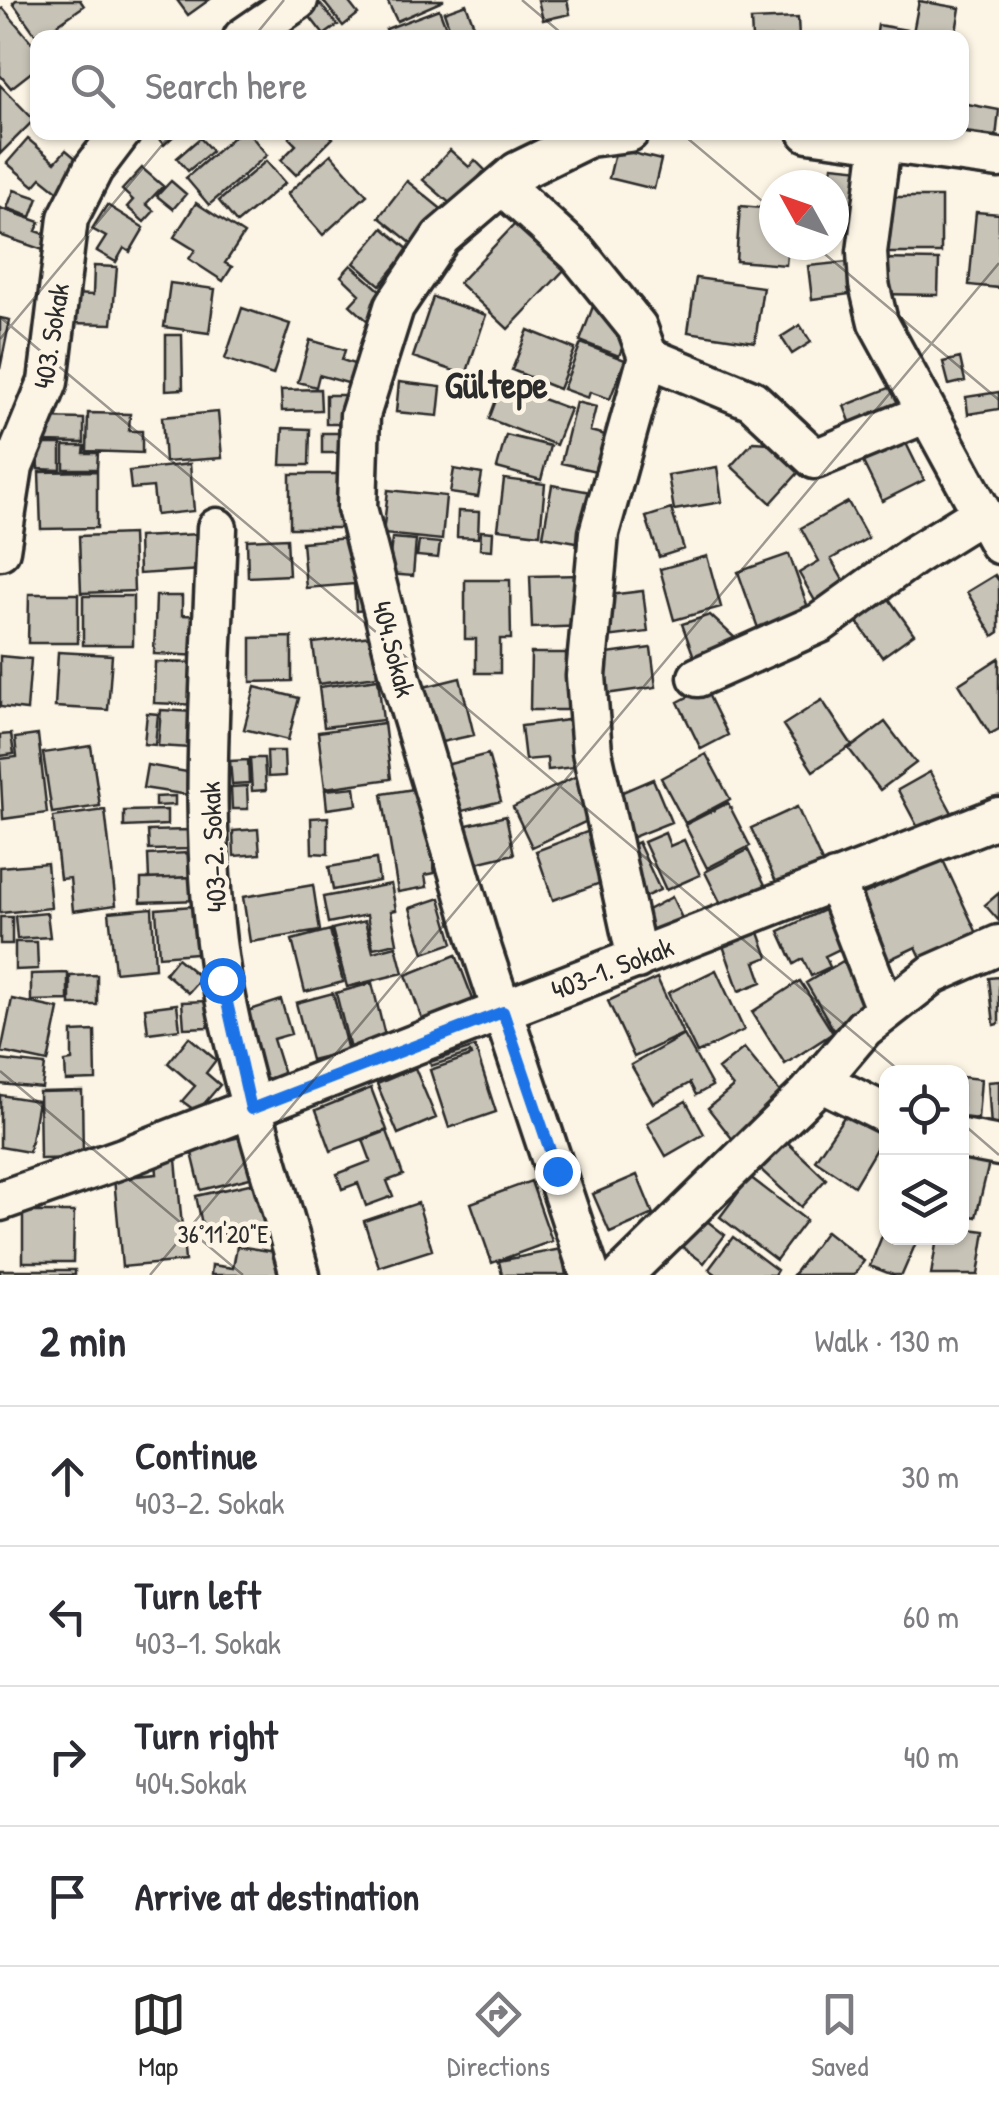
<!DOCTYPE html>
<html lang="en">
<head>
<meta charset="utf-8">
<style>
	body { margin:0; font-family:"Patrick Hand",sans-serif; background:#f7f7f7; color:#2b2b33 }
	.controls { position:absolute; right:30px; bottom:30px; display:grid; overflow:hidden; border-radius:20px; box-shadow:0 2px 8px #0004 }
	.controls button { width:90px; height:90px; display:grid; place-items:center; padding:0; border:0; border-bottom:2px solid #e1e1e2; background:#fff; color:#2b2b33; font:50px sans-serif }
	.compass { position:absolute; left:759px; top:170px; width:90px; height:90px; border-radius:50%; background:#fff; box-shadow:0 2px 8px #0004; rotate:310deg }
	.stop { position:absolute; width:30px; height:30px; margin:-22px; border:8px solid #1a73e8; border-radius:50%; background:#fff }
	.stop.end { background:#1a73e8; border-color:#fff; box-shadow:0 2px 10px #0008 }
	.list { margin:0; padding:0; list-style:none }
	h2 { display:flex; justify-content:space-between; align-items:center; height:130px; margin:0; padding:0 40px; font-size:42px }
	h2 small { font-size:32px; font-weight:400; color:#7c7c81 }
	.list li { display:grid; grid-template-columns:65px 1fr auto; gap:30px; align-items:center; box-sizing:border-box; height:140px; padding:0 40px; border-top:2px solid #e1e1e2 }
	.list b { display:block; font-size:38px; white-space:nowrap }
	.list p { margin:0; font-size:32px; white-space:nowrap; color:#7c7c81 }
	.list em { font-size:32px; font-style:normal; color:#7c7c81 }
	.icon { flex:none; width:55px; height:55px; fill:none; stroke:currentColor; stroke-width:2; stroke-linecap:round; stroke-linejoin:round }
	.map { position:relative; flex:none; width:999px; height:1275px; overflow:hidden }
	.search { position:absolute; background:#fff; box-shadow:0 2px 8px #0004; left:30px; right:30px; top:30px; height:110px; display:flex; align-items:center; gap:25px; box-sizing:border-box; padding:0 35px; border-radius:20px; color:#7c7c81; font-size:38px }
	.sheet { height:690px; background:#fff }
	nav { display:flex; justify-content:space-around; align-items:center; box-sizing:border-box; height:140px; border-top:2px solid #e1e1e2; background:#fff; font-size:28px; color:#7c7c81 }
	nav a { display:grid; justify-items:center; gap:5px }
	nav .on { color:#2b2b2b }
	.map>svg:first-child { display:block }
</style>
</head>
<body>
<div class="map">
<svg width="999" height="1275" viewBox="0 0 999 1275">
	<rect width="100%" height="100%" fill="#fcf5e5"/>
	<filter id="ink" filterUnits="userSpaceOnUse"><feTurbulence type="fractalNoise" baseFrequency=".01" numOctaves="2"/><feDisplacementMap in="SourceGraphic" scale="20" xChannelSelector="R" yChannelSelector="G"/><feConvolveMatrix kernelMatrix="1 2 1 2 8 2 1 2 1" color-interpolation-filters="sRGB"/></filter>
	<g filter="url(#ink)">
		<path fill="#c8c3b7" stroke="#2b2b2b" stroke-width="2.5" d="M 16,0 L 80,0 L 84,6 L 38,38 L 13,3 Z
			M 177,0 L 209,0 L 188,15 Z
			M 326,0 L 347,0 L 358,14 L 343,26 L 324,2 Z
			M 387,0 L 443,0 L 443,1 L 397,21 Z
			M 538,0 L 567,0 L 570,14 L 543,20 Z
			M 919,1 L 960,8 L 955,38 L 912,38 Z
			M 320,4 L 338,25 L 324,35 L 307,13 Z
			M 466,4 L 476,31 L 453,38 L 444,12 Z
			M 3,8 L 38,50 L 38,67 L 11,88 L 0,75 L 0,10 Z
			M 439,9 L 450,38 L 389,38 L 386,29 Z
			M 798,18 L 799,38 L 752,38 L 751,20 Z
			M 878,25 L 907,30 L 905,38 L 876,38 Z
			M 0,85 L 34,120 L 0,154 Z
			M 962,103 L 999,110 L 995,148 L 924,132 L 962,132 Z
			M 153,132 L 178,132 L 164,145 Z
			M 239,132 L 248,132 L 267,155 L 209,205 L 186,178 Z
			M 294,132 L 327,132 L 333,138 L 296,175 L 281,160 L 296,145 L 289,138 Z
			M 200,138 L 212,151 L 188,171 L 177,158 Z
			M 28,139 L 55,162 L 66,150 L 85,166 L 61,194 L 41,178 L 34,186 L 7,163 Z
			M 616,149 L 661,160 L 654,189 L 609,178 Z
			M 450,150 L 469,167 L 475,160 L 485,170 L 453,206 L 423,180 Z
			M 331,154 L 367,195 L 323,235 L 287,194 Z
			M 266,161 L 285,183 L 237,223 L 219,201 Z
			M 832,166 L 863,169 L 856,230 L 834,228 L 834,185 L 830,185 Z
			M 142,168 L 163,186 L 146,204 L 154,211 L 144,222 L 127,207 L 133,200 L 122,190 Z
			M 171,181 L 186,194 L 173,209 L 157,196 Z
			M 407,181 L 445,212 L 416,247 L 379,217 Z
			M 14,190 L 38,198 L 31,217 L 7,208 Z
			M 887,197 L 941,197 L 941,253 L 887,253 Z
			M 196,203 L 244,234 L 225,263 L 232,267 L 223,281 L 189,259 L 195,250 L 174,237 Z
			M 107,205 L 144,228 L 130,252 L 124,248 L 116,262 L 97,251 L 106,237 L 92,229 Z
			M 740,206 L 774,209 L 774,245 L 788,245 L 786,265 L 736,261 Z
			M 0,208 L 40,222 L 36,231 L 48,235 L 43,250 L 0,235 Z
			M 976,212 L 999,214 L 999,288 L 969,285 Z
			M 516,223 L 565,269 L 508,329 L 459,283 Z
			M 383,228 L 409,250 L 380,285 L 354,263 Z
			M 878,259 L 939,260 L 938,295 L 877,294 Z
			M 847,262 L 850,294 L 812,299 L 808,266 Z
			M 351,265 L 391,300 L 371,324 L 350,305 L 360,294 L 341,276 Z
			M 94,266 L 117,267 L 112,324 L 71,323 L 72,294 L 93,295 Z
			M 696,278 L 763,287 L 755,342 L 688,332 Z
			M 170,283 L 215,289 L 209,333 L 164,327 Z
			M 433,297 L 486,315 L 466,375 L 413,357 Z
			M 595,301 L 616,309 L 610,326 L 628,333 L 619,356 L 580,341 Z
			M 242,308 L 290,324 L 273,375 L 225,359 Z
			M 0,318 L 10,320 L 0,369 Z
			M 800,325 L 811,342 L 792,354 L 781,337 Z
			M 528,330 L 575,349 L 559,389 L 512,370 Z
			M 166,335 L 182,335 L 183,389 L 166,390 Z
			M 310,340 L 345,350 L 342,360 L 357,365 L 351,384 L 319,375 L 316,387 L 298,382 Z
			M 581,343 L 625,360 L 610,399 L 590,392 L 588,398 L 563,389 Z
			M 960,358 L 965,381 L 949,385 L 943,362 Z
			M 399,382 L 441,387 L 438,416 L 396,412 Z
			M 502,384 L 570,409 L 556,445 L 489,419 Z
			M 894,386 L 906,415 L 856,437 L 844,406 Z
			M 320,389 L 321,410 L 282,411 L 281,390 Z
			M 999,392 L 999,409 L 968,414 L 966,397 Z
			M 326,395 L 347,395 L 347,424 L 326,424 Z
			M 576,402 L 596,407 L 590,431 L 609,436 L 600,472 L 561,463 Z
			M 218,412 L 222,458 L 165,462 L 162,417 Z
			M 88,413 L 130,414 L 129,431 L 142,431 L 142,453 L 87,451 Z
			M 44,418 L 84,419 L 84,443 L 43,442 Z
			M 283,428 L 310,429 L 309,465 L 281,465 Z
			M 322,433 L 348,433 L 347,453 L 322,453 Z
			M 506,435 L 550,446 L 541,480 L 497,468 Z
			M 903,437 L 924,480 L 882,501 L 861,458 Z
			M 753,442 L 788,444 L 808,462 L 771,503 L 731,466 Z
			M 39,444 L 61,444 L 61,470 L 38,469 Z
			M 64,446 L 85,446 L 84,453 L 98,453 L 97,469 L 64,469 Z
			M 190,464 L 194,511 L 156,515 L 153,487 L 131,489 L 129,471 Z
			M 717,467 L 722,502 L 674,510 L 668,475 Z
			M 454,469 L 482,474 L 478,497 L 450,493 Z
			M 97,471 L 97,528 L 41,529 L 39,472 Z
			M 290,474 L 341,474 L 342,528 L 290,528 Z
			M 504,479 L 545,484 L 540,534 L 498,529 Z
			M 552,485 L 591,492 L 582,543 L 543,536 Z
			M 388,490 L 446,496 L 442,540 L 383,534 Z
			M 848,502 L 868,538 L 831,559 L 848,589 L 818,606 L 799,573 L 819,561 L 801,528 Z
			M 671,509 L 684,549 L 659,557 L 646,517 Z
			M 458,511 L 479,512 L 478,538 L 457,537 Z
			M 481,531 L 493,532 L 492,550 L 480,549 Z
			M 132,534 L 134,591 L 81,593 L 79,536 Z
			M 199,534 L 201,570 L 139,574 L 138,537 Z
			M 361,537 L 368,610 L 356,611 L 354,584 L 306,588 L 302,542 Z
			M 287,538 L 289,575 L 248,577 L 247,540 Z
			M 392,538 L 416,540 L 413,576 L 388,574 Z
			M 419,541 L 440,543 L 438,558 L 417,556 Z
			M 789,554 L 810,613 L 759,631 L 738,572 Z
			M 707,556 L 721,607 L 674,620 L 660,569 Z
			M 584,575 L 586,626 L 532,628 L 530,576 Z
			M 995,575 L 999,581 L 999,632 L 993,636 L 967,592 Z
			M 465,580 L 510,580 L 511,639 L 500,639 L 500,673 L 476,673 L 476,639 L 465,639 Z
			M 882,589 L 914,634 L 882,657 L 850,612 Z
			M 643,591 L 648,632 L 605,637 L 600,596 Z
			M 29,594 L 78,594 L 78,643 L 28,643 Z
			M 83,596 L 133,596 L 133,645 L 83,645 Z
			M 156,596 L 182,596 L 182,615 L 207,616 L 206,656 L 154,654 Z
			M 710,615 L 748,650 L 698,668 L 682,624 Z
			M 372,636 L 377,676 L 318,684 L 313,643 Z
			M 292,637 L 292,681 L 251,682 L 251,638 Z
			M 651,648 L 656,687 L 605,694 L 600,655 Z
			M 58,652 L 112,655 L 108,710 L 55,707 Z
			M 531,653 L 566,653 L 566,662 L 576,663 L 575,710 L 530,710 Z
			M 0,656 L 31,659 L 27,710 L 0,707 Z
			M 999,658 L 999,729 L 990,734 L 959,684 Z
			M 155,662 L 202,663 L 200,705 L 154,703 Z
			M 460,678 L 474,735 L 437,743 L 424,687 Z
			M 378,679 L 383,720 L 324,727 L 319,687 Z
			M 255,687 L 299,698 L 288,740 L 244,729 Z
			M 705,688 L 728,735 L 701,749 L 678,702 Z
			M 822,700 L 852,745 L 813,771 L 783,725 Z
			M 161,710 L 194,712 L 191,748 L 158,746 Z
			M 147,713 L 158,714 L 155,745 L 144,744 Z
			M 568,720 L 574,767 L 548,770 L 547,758 L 525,760 L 521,726 Z
			M 885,722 L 916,763 L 880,790 L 849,749 Z
			M 384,723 L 391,779 L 325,788 L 318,732 Z
			M 11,734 L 14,754 L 0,756 L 0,735 Z
			M 38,735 L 47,813 L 3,819 L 0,759 L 17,757 L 15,738 Z
			M 91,746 L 100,806 L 52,813 L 43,753 Z
			M 267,751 L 284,751 L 285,776 L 268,777 Z
			M 488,754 L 501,801 L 455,813 L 442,766 Z
			M 706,754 L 730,799 L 685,823 L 661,778 Z
			M 250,758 L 264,758 L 266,790 L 252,791 Z
			M 248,760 L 249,783 L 232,784 L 230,761 Z
			M 147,765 L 193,773 L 189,795 L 143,788 Z
			M 930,772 L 957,822 L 924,839 L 898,790 Z
			M 579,775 L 598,816 L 532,847 L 513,807 Z
			M 653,779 L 671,822 L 631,838 L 613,796 Z
			M 247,786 L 248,809 L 232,809 L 231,787 Z
			M 355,787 L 357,805 L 327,809 L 325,790 Z
			M 420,788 L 435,873 L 425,875 L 427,887 L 398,892 L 382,794 Z
			M 175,796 L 175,805 L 155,806 L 155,797 Z
			M 728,803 L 750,846 L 707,868 L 685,825 Z
			M 797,807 L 824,867 L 779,888 L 751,828 Z
			M 105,810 L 116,905 L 73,911 L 70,878 L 60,879 L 53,817 Z
			M 167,810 L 167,825 L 124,827 L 124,811 Z
			M 506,816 L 514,854 L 472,864 L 463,826 Z
			M 328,817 L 328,854 L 312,853 L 311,818 Z
			M 258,829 L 260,854 L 234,856 L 233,831 Z
			M 190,830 L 190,849 L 149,850 L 148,831 Z
			M 592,830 L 609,880 L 553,900 L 536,851 Z
			M 665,833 L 670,846 L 684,840 L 700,875 L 666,890 L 644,842 Z
			M 638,842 L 660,890 L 638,900 L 616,852 Z
			M 748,850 L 766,887 L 723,908 L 705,872 Z
			M 188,853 L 189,877 L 149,879 L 148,855 Z
			M 942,858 L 981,942 L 926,968 L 916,947 L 882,963 L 853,899 Z
			M 376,859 L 379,881 L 333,890 L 329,867 Z
			M 47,863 L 51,908 L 0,913 L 0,867 Z
			M 199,877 L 200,900 L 141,902 L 141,879 Z
			M 391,884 L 396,910 L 391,911 L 397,943 L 373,948 L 367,915 L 328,923 L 323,897 Z
			M 313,885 L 320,931 L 250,942 L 243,897 Z
			M 999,893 L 999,921 L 985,905 Z
			M 672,897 L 686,927 L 656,942 L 642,913 Z
			M 440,898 L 453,943 L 424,953 L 410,908 Z
			M 205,905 L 208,952 L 159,956 L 156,909 Z
			M 152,908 L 155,968 L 115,972 L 109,912 Z
			M 826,909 L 844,947 L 825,956 L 830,967 L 811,976 L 803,959 L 794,964 L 779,931 Z
			M 47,913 L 50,937 L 17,939 L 15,916 Z
			M 0,917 L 12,917 L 12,944 L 0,944 Z
			M 365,921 L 373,952 L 396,946 L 403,973 L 347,987 L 332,929 Z
			M 757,927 L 768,957 L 755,962 L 762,982 L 739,991 L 721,940 Z
			M 330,930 L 343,982 L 305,992 L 292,940 Z
			M 15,942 L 37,942 L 38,969 L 15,970 Z
			M 456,955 L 476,1007 L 425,1027 L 406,975 Z
			M 177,958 L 201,978 L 188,993 L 165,973 Z
			M 843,961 L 872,1009 L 835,1032 L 806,983 Z
			M 716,970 L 744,1030 L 697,1053 L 668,993 Z
			M 68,973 L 68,1000 L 31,1001 L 31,974 Z
			M 97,975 L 97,1005 L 70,1005 L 70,976 Z
			M 999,977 L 999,1024 L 994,1025 L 989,978 Z
			M 657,978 L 683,1034 L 634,1057 L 608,1001 Z
			M 800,981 L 833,1033 L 785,1064 L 752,1012 Z
			M 372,983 L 387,1044 L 351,1053 L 336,993 Z
			M 333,993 L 348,1051 L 311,1060 L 296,1003 Z
			M 12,999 L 59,1009 L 48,1062 L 1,1052 Z
			M 281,1000 L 291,1034 L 273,1039 L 284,1074 L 253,1084 L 232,1016 Z
			M 207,1001 L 209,1027 L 184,1028 L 182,1002 Z
			M 177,1004 L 180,1029 L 148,1033 L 145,1008 Z
			M 95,1031 L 96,1080 L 66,1081 L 65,1062 L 72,1061 L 72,1032 Z
			M 684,1035 L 712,1086 L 696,1095 L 690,1083 L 653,1103 L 631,1065 Z
			M 189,1037 L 216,1060 L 206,1073 L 220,1085 L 197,1112 L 182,1101 L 195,1086 L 168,1063 Z
			M 475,1047 L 496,1112 L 449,1128 L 430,1070 L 471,1056 L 470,1053 L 431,1066 L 430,1062 Z
			M 744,1048 L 785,1098 L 734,1141 L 708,1108 L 733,1087 L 718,1069 Z
			M 0,1060 L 45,1065 L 42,1088 L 0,1084 Z
			M 415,1068 L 436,1118 L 398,1134 L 377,1084 Z
			M 962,1077 L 981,1079 L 978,1119 L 962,1117 Z
			M 999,1081 L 999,1127 L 991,1127 L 988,1082 Z
			M 371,1088 L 387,1130 L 331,1151 L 316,1110 Z
			M 82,1091 L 83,1158 L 40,1159 L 39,1092 Z
			M 0,1095 L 38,1101 L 29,1152 L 0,1147 Z
			M 686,1101 L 704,1134 L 666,1156 L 647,1123 Z
			M 850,1108 L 886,1132 L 854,1186 L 815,1160 Z
			M 387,1131 L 403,1175 L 387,1181 L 393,1196 L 366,1206 L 358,1183 L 342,1189 L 337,1174 L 371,1161 L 363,1140 Z
			M 248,1135 L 258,1176 L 201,1190 L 191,1149 Z
			M 786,1141 L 826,1179 L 801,1207 L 760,1169 Z
			M 962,1156 L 989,1163 L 976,1217 L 962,1214 Z
			M 176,1159 L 185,1261 L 122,1267 L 114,1178 L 157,1174 L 156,1161 Z
			M 637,1175 L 653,1214 L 610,1233 L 593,1194 Z
			M 750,1177 L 806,1220 L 776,1260 L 720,1217 Z
			M 531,1181 L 552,1241 L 492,1263 L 471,1203 Z
			M 258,1182 L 268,1224 L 205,1238 L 196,1196 Z
			M 418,1203 L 432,1250 L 379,1267 L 364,1221 Z
			M 23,1212 L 74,1212 L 73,1262 L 23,1262 Z
			M 702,1217 L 725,1235 L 704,1263 L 681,1246 Z
			M 886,1226 L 886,1238 L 918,1238 L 902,1275 L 893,1275 L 870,1266 Z
			M 962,1228 L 985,1231 L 978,1275 L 931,1275 L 937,1238 L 962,1238 Z
			M 826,1231 L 864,1261 L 854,1275 L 793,1275 Z
			M 733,1237 L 777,1270 L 774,1275 L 717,1275 L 709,1269 Z
			M 237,1246 L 283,1253 L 280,1275 L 211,1275 L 212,1265 L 233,1268 Z
			M 561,1249 L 566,1275 L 502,1275 L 499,1261 Z
			M 0,1270 L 75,1270 L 75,1275 L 0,1275 Z"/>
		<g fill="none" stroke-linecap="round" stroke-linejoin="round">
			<g stroke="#2b2b2b" stroke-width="45">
				<path id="minor" d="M 243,38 L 298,0
					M 808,132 L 999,158
					M 881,143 L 867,252 L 869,284 L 878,322 L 999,544
					M 502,185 L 578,254 L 637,327 L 648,357 L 599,533 L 586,676 L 592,752 L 637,959
					M 648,357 L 752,400 L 815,459 L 927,413
					M 217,528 C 212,678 196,833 222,982 C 240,1082 274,1177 300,1275
					M 0,550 L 13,467 L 48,382 L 68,218 L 93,169 L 121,132
					M 698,677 L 820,623 L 913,556 L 982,513
					M 835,880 L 886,1011
					M 820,1081 L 886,1114
					M 962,1139 L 999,1146
					M 0,1201 L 123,1158 L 999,817
					M 590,1275 L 480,944 L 400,675 L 357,508 L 360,415 L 394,307 L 441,237 L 517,172 L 589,137 L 629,132
					M 623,1275 L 809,1093 L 864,1028 L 933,974 L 999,945"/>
			</g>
			<use href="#minor" stroke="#fcf5e5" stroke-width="38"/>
		</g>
	</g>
	<g fill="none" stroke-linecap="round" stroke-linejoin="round" filter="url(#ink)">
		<path stroke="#1a73e8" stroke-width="12" d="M 222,980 L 251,1109 L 503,1012 L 557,1171"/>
	</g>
	<path fill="none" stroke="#2b2b2b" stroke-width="2.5" stroke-opacity="0.45" d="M 522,0 L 567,38M 253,38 L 284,0M 680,132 L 774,211M 814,245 L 999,400M 0,317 L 901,1072M 0,339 L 173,132M 0,1071 L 243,1275M 962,1123 L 999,1155M 150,1275 L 999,263"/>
	<g text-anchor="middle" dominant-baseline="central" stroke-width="9" stroke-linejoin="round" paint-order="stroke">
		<g font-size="28" fill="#2b2b2b" stroke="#fcf5e5">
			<text transform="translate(51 336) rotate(-81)">403. Sokak</text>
			<text transform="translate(394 649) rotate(75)">404.Sokak</text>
			<text transform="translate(213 847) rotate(-93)">403-2. Sokak</text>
			<text transform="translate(612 968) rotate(-21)">403-1. Sokak</text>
		</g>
		<g font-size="38" font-weight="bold" fill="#2b2b2b" stroke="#fcf5e5">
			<text x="496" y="384">Gültepe</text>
		</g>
	</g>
	<g font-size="25" text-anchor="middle" fill="#2b2b2b" stroke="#fcf5e5" stroke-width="9" stroke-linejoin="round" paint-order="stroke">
		<text x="223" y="1243">36°11'20"E</text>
	</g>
</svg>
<div class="controls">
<button><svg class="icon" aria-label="locate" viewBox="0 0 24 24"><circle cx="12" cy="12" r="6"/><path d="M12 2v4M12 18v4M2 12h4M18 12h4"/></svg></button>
<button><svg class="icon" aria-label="layers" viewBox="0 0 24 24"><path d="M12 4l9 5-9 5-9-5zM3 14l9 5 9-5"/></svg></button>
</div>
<svg class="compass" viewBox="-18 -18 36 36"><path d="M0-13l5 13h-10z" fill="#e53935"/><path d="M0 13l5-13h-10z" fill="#7c7c81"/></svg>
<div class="stop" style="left:222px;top:980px"></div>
<div class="stop end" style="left:557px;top:1171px"></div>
<div class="search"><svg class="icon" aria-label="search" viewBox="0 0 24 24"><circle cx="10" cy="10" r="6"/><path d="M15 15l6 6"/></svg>Search here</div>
</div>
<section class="sheet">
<h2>2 min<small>Walk · 130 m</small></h2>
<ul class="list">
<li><svg class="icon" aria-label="ahead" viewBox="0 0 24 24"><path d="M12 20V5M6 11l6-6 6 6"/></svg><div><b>Continue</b><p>403-2. Sokak</p></div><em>30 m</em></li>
<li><svg class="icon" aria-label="left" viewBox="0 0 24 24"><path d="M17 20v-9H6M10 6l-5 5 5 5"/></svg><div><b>Turn left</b><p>403-1. Sokak</p></div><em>60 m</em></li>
<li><svg class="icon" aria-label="right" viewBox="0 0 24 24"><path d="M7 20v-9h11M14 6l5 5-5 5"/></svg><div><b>Turn right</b><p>404.Sokak</p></div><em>40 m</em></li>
<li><svg class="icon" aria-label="arrive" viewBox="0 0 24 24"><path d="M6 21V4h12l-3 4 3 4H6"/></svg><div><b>Arrive at destination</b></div></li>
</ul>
</section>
<nav>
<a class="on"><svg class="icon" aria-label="map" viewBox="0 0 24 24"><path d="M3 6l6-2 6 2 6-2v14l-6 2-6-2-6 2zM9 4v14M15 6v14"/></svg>Map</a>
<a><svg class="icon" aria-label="directions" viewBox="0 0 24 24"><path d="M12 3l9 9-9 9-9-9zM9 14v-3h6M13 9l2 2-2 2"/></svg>Directions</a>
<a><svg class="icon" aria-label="saved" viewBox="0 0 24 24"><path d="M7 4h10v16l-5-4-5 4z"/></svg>Saved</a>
</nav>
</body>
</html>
